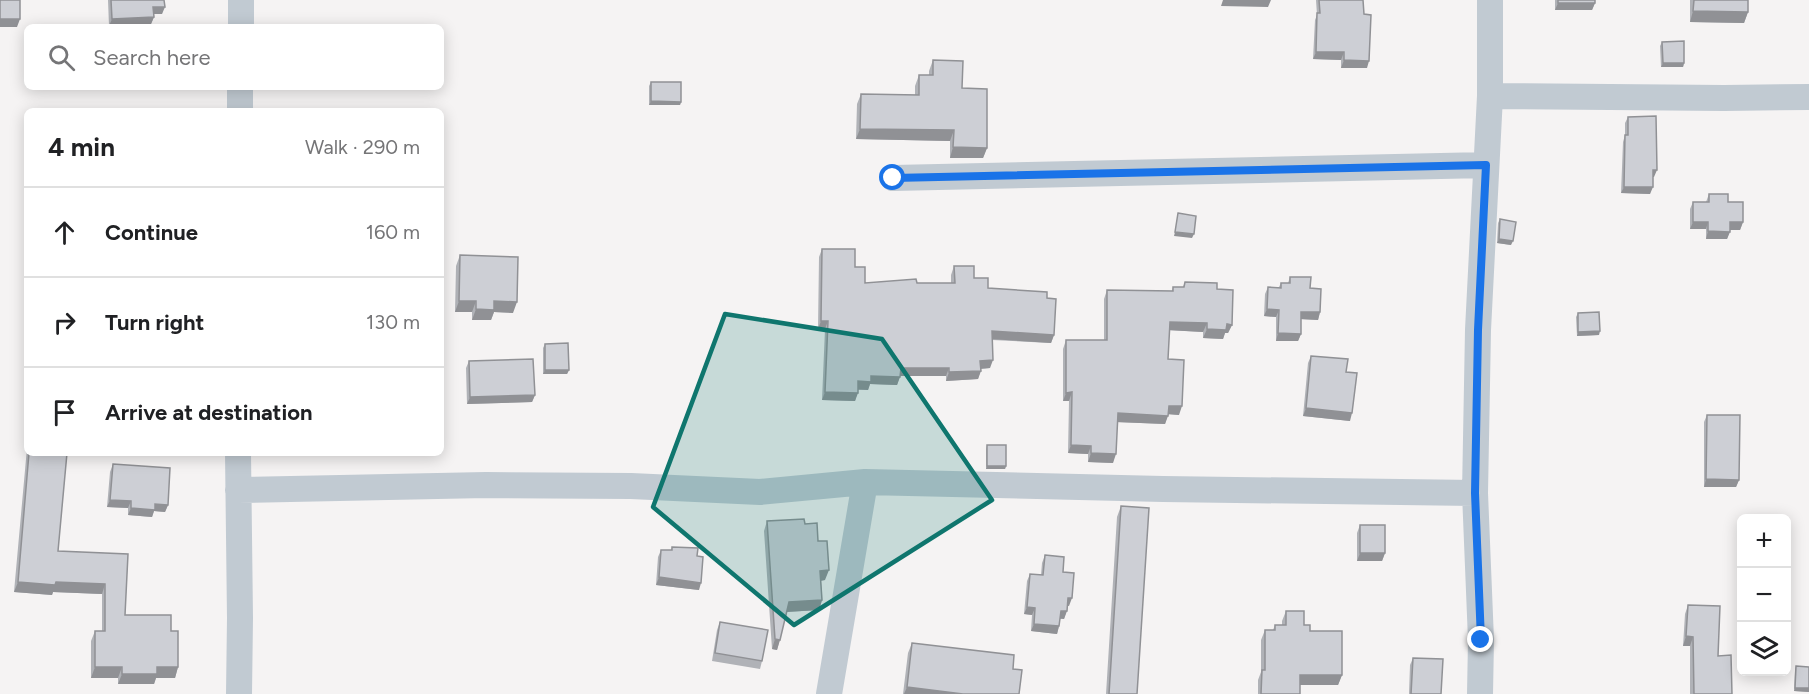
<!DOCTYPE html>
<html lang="en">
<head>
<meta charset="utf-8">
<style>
	body { margin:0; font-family:Figtree,sans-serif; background:#f2f2f2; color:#202124 }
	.controls { position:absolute; right:18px; bottom:18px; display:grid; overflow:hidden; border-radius:9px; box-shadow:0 3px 15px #0003 }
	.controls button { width:54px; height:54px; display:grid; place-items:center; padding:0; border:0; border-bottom:2px solid #e0e0e0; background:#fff; color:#202124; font:30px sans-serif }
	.stop { position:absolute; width:18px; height:18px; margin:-14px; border:4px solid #1a73e8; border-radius:50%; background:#fff }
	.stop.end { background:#1a73e8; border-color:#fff; box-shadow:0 2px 6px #0008 }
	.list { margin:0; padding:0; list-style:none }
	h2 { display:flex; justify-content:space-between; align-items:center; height:78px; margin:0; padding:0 24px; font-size:26px }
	h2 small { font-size:20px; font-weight:400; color:#757577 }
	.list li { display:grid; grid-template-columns:39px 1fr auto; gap:18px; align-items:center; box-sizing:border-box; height:90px; padding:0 24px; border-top:2px solid #e0e0e0 }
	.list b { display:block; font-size:22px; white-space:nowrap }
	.list em { font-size:20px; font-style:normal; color:#757577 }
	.icon { flex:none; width:33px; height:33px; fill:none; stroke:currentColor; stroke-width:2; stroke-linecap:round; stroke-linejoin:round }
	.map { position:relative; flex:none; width:1809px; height:694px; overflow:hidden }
	.search { position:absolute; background:#fff; box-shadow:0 3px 15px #0003; left:24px; top:24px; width:420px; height:66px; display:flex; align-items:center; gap:15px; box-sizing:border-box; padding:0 21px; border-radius:9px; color:#757577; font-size:22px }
	.panel { position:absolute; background:#fff; box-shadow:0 3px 15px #0003; left:24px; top:108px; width:420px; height:348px; border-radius:9px }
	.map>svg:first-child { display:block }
</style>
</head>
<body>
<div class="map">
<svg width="1809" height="694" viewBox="0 0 1809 694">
	<rect width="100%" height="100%" fill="#f5f3f3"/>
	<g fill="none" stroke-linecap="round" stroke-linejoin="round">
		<path stroke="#c1cad2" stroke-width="26" d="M 241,27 L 241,0
			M 1490,96 L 1724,98 L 1809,97
			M 240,111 L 240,87
			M 893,178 L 1486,165
			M 238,453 L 240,618 L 239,694
			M 238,490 L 486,485 L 631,486 L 760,492 L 865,482 L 1163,489 L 1475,493
			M 829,694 L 865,482
			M 1480,694 L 1481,640 L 1475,493 L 1478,330 L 1490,96 L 1490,0"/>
	</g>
	<path fill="#b0b2b7" d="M 108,0 L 164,0 L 162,14 L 153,14 L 154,17 L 151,24 L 109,26 Z
		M 1316,0 L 1363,0 L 1367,68 L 1341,68 L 1341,60 L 1313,59 L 1315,20 L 1317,15 Z
		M 1555,0 L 1595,0 L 1595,3 L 1592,10 L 1555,10 Z
		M 1690,0 L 1748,0 L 1748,12 L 1744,23 L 1690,22 Z
		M 1662,42 L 1684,63 L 1683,67 L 1661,67 L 1660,46 Z
		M 933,60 L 962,88 L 987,148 L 983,158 L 950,158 L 950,141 L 856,139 L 857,104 L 861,94 L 915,95 L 915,86 L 919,75 L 929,75 L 929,71 Z
		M 651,82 L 681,102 L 680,105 L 649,105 L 649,86 Z
		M 1628,117 L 1654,177 L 1653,177 L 1650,194 L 1621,193 L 1623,142 L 1625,135 L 1625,123 Z
		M 1709,194 L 1728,202 L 1743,222 L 1740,230 L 1730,230 L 1727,239 L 1706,239 L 1706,229 L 1690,229 L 1690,209 L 1693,202 L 1706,202 Z
		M 1500,219 L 1511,245 L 1497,243 L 1498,223 Z
		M 822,249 L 855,267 L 865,283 L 951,283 L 951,275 L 954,266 L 974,278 L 988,288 L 1047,298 L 1054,335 L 1051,343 L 992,340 L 990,368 L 981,369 L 978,379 L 946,381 L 946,376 L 900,376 L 897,385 L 870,384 L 868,390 L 858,390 L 855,401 L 822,400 L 825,329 L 818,329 L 819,257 Z
		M 460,255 L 513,313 L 494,312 L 491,320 L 472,320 L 472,312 L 455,312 L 456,266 Z
		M 1290,277 L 1310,288 L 1320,312 L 1318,320 L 1301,319 L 1301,334 L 1298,341 L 1276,341 L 1276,317 L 1264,316 L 1265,294 L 1268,287 L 1279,287 L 1281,283 L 1288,283 Z
		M 1185,282 L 1217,289 L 1232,325 L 1228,333 L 1225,333 L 1223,339 L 1203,338 L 1203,332 L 1169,330 L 1168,359 L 1179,415 L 1168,414 L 1165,424 L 1117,422 L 1113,463 L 1088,462 L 1088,454 L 1068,453 L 1069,401 L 1063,401 L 1063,349 L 1066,340 L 1104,340 L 1104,299 L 1107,290 L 1172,291 L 1173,287 L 1183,287 Z
		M 1578,313 L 1599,335 L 1577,336 L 1576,317 Z
		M 545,344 L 569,370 L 567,374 L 543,374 L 543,348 Z
		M 1311,356 L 1346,372 L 1350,421 L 1303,416 L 1308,363 Z
		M 469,361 L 535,395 L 532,402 L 467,404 L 466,368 Z
		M 1707,415 L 1739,480 L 1736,487 L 1704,487 L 1704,422 Z
		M 987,445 L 1006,466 L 1005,469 L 986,469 L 986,449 Z
		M 27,448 L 27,453 L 67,453 L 58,551 L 128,554 L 125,615 L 171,631 L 178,667 L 175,678 L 156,678 L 154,684 L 118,684 L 118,678 L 91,678 L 91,641 L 95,631 L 102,631 L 102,594 L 53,592 L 52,595 L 14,592 Z
		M 113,464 L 168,505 L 165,512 L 154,511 L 152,517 L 128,515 L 128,508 L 107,507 L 110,472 Z
		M 1121,506 L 1137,694 L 1106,694 L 1117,517 Z
		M 767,521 L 805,524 L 818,541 L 825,580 L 821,581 L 822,600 L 819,610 L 787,612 L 777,650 L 772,649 L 764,531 Z
		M 1360,525 L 1385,553 L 1382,561 L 1357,561 L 1357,533 Z
		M 672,547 L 697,556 L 699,590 L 656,585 L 658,557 L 661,550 L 671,550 Z
		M 1045,555 L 1063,572 L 1069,606 L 1068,606 L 1064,619 L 1060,619 L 1059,626 L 1057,634 L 1031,631 L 1032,615 L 1024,614 L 1027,581 L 1030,574 L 1041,575 L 1042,563 Z
		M 1688,605 L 1718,656 L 1732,694 L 1690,694 L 1690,646 L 1683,646 L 1685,614 Z
		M 1286,611 L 1304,625 L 1310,631 L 1342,675 L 1338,685 L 1300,685 L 1300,694 L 1258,694 L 1258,680 L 1261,672 L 1261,640 L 1265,630 L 1273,630 L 1275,625 L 1282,625 L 1282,621 Z
		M 720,622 L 762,661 L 760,669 L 712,661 L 717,630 Z
		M 912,643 L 1013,669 L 1019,694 L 903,694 L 908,653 Z
		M 1413,658 L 1441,694 L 1409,694 L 1410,665 Z
		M 1796,666 L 1809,667 L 1809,692 L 1794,691 L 1795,670 Z"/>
	<path fill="#909195" d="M 1223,0 L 1271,0 L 1268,7 L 1221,6 Z
		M 1558,3 L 1595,3 L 1592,10 L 1555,10 Z
		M 153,7 L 165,7 L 162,14 L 150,14 Z
		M 1693,11 L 1748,12 L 1744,23 L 1690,22 Z
		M 154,17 L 151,24 L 109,26 L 112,19 Z
		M 0,19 L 20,19 L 17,27 L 0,27 Z
		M 1316,52 L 1344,52 L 1341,60 L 1313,59 Z
		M 1344,60 L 1369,61 L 1367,68 L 1341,68 Z
		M 1663,63 L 1684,63 L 1683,67 L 1661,67 Z
		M 651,101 L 681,102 L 680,105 L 649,105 Z
		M 860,129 L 954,130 L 950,141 L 856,139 Z
		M 953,147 L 987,148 L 983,158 L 950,158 Z
		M 1653,170 L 1657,170 L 1654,177 L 1651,177 Z
		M 1624,187 L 1653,187 L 1650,194 L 1621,193 Z
		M 1693,222 L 1708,222 L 1706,229 L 1690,229 Z
		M 1730,222 L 1743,222 L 1740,230 L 1727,230 Z
		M 1708,231 L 1730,232 L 1727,239 L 1706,239 Z
		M 1175,232 L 1194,234 L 1192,238 L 1174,236 Z
		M 1499,239 L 1513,241 L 1511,245 L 1497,243 Z
		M 459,301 L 476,301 L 472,312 L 455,312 Z
		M 494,301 L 517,302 L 513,313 L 494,312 L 491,320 L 472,320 L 476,309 Z
		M 1267,309 L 1279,310 L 1276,317 L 1264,316 Z
		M 1301,312 L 1320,312 L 1318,320 L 1299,319 Z
		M 821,321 L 828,321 L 825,329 L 818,329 Z
		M 1170,322 L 1207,323 L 1203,332 L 1166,330 Z
		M 1227,324 L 1232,325 L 1228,333 L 1225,333 L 1223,339 L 1203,338 L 1207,329 Z
		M 992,331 L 1054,335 L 1051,343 L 989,339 Z
		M 1600,331 L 1599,335 L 1577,336 L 1578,332 Z
		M 1278,333 L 1301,334 L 1298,341 L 1276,341 Z
		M 993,360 L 990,368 L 977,369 L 980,361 Z
		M 901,368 L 949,368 L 946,376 L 898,376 Z
		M 545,370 L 569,370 L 567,374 L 543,374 Z
		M 981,371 L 978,379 L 946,381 L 949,372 Z
		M 871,376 L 900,377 L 897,385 L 870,384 L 868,390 L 855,389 L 858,381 Z
		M 825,392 L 858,393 L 855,401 L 822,400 Z
		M 1072,392 L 1069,401 L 1063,401 L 1066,393 Z
		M 535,395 L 532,402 L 467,404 L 470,397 Z
		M 1169,406 L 1182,406 L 1179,415 L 1166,414 Z
		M 1306,408 L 1352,413 L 1350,421 L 1303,416 Z
		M 1118,413 L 1168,416 L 1165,424 L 1115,422 Z
		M 1071,445 L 1091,446 L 1088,454 L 1068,453 Z
		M 1091,453 L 1116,454 L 1113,463 L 1088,462 Z
		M 987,466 L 1006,466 L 1005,469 L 986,469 Z
		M 1706,479 L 1739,480 L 1736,487 L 1704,487 Z
		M 110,500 L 131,501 L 128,508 L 107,507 Z
		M 155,504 L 168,505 L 165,512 L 154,511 L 152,517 L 128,515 L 131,508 Z
		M 1360,553 L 1385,553 L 1382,561 L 1357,561 Z
		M 829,570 L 825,580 L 817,581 L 820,571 Z
		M 659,577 L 701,583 L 699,590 L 656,585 Z
		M 18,582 L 56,582 L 105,584 L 102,594 L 53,592 L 52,595 L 14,592 Z
		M 1068,598 L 1072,598 L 1069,606 L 1066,605 Z
		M 822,600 L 819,610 L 785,612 L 789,602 Z
		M 1027,607 L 1035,608 L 1032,615 L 1024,614 Z
		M 1061,611 L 1067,611 L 1064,619 L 1058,618 Z
		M 1034,624 L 1059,626 L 1057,634 L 1031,631 Z
		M 1686,636 L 1693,637 L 1690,646 L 1683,646 Z
		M 775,639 L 780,640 L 777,650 L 772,649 Z
		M 95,667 L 122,667 L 118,678 L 91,678 Z
		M 157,667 L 178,667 L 175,678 L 156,678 L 154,684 L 118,684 L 122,674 Z
		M 1300,675 L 1342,675 L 1338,685 L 1297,685 Z
		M 907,687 L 963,694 L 904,694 Z
		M 1795,688 L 1809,688 L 1809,692 L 1794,691 Z"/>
	<path fill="#cdcfd5" stroke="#909195" stroke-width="1.5" d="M 0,0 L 20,0 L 20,19 L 0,19 Z
		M 111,0 L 164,0 L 165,7 L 153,7 L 154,17 L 112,19 Z
		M 1319,0 L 1363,0 L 1364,14 L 1371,15 L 1369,61 L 1344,60 L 1344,52 L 1316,52 L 1317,13 L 1320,13 Z
		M 1558,0 L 1595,0 L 1595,3 L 1558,3 Z
		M 1694,0 L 1748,0 L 1748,12 L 1693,11 Z
		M 1684,41 L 1684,63 L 1663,63 L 1662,42 Z
		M 933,60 L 963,61 L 962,88 L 987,89 L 987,148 L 953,147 L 954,130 L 860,129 L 861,94 L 919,95 L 919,75 L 933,75 Z
		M 651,82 L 681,82 L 681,102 L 651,101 Z
		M 1656,116 L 1657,170 L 1653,170 L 1653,187 L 1624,187 L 1625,135 L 1628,135 L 1628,117 Z
		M 1709,194 L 1728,194 L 1728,202 L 1743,202 L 1743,222 L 1730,222 L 1730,232 L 1708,231 L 1708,222 L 1693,222 L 1693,202 L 1709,202 Z
		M 1178,213 L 1196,216 L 1194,234 L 1175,232 Z
		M 1500,219 L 1516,222 L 1513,241 L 1499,239 Z
		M 822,249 L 855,249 L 855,267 L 865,267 L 865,283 L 916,279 L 917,283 L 955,283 L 954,266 L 974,266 L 974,278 L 988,278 L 988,288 L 1047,292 L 1047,298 L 1056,299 L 1054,335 L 992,331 L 993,360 L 980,361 L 981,371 L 949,372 L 949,368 L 901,368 L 900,377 L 871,376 L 871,382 L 858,381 L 858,393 L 825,392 L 828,321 L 821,321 Z
		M 460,255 L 518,257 L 517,302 L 494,301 L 494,310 L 476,309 L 476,301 L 459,301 Z
		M 1290,277 L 1311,277 L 1310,288 L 1321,289 L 1320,312 L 1301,312 L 1301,334 L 1278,333 L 1279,310 L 1267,309 L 1268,287 L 1281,288 L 1281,283 L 1290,283 Z
		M 1185,282 L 1217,283 L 1217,289 L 1233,290 L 1232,325 L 1227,324 L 1226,330 L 1207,329 L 1207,323 L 1170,322 L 1168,359 L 1184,360 L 1182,406 L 1169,406 L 1168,416 L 1118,413 L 1116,454 L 1091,453 L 1091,446 L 1071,445 L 1072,392 L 1066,393 L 1066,340 L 1107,340 L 1107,290 L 1173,291 L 1173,287 L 1184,287 Z
		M 1599,312 L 1600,331 L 1578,332 L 1578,313 Z
		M 568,343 L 569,370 L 545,370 L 545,344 Z
		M 1311,356 L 1348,359 L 1346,372 L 1357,373 L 1352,413 L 1306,408 Z
		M 533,359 L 535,395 L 470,397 L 469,361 Z
		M 1707,415 L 1740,415 L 1739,480 L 1706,479 Z
		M 987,445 L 1006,445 L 1006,466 L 987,466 Z
		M 29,453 L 67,453 L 58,551 L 128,554 L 125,615 L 171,615 L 171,631 L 178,631 L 178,667 L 157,667 L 157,674 L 122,674 L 122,667 L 95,667 L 95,631 L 105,631 L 105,584 L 56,582 L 55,585 L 18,582 Z
		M 113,464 L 170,468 L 168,505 L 155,504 L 155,510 L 131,508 L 131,501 L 110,500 Z
		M 1121,506 L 1149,508 L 1137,694 L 1109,694 Z
		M 804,519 L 805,524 L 817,523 L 818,541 L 827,541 L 829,570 L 820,571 L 822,600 L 789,602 L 780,640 L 775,639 L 767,521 Z
		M 1360,525 L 1385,525 L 1385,553 L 1360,553 Z
		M 672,547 L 698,548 L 697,556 L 703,557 L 701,583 L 659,577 L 661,550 L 672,550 Z
		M 1045,555 L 1064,557 L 1063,572 L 1074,573 L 1072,598 L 1068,598 L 1067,611 L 1061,611 L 1059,626 L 1034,624 L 1035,608 L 1027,607 L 1030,574 L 1043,575 Z
		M 1688,605 L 1720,606 L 1718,656 L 1731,655 L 1732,694 L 1694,694 L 1693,637 L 1686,636 Z
		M 1286,611 L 1304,611 L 1304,625 L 1310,625 L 1310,631 L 1342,631 L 1342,675 L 1300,675 L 1300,694 L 1261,694 L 1262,670 L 1265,670 L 1265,630 L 1275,630 L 1275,625 L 1286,625 Z
		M 720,622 L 768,630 L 762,661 L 715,653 Z
		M 912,643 L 1014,655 L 1013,669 L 1022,670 L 1019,694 L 963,694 L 907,687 Z
		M 1413,658 L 1443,659 L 1441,694 L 1411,694 Z
		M 1796,666 L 1809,667 L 1809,688 L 1795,688 Z"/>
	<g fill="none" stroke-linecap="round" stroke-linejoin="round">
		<path stroke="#1a73e8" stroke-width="8" d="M 893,178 L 1486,165 L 1478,330 L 1475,493 L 1481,640"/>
	</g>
	<path fill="#0f766e" fill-opacity="0.2" stroke="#0f766e" stroke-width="4.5" stroke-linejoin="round" d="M 725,314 L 882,339 L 992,500 L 794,625 L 653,507 Z"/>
</svg>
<div class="controls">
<button>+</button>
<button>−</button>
<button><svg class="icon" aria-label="layers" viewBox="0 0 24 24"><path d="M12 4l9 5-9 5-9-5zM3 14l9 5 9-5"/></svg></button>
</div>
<div class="stop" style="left:893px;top:178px"></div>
<div class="stop end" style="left:1481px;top:640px"></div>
<div class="search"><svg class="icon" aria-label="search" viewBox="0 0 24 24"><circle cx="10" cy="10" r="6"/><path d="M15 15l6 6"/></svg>Search here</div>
<section class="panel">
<h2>4 min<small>Walk · 290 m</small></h2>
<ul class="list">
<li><svg class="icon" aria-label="ahead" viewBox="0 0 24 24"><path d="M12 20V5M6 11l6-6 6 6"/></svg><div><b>Continue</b></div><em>160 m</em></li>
<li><svg class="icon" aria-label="right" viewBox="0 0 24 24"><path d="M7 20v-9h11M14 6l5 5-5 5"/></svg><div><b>Turn right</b></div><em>130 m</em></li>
<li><svg class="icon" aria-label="arrive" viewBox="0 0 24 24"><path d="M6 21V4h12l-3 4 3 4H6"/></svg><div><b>Arrive at destination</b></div></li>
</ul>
</section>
</div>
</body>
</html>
